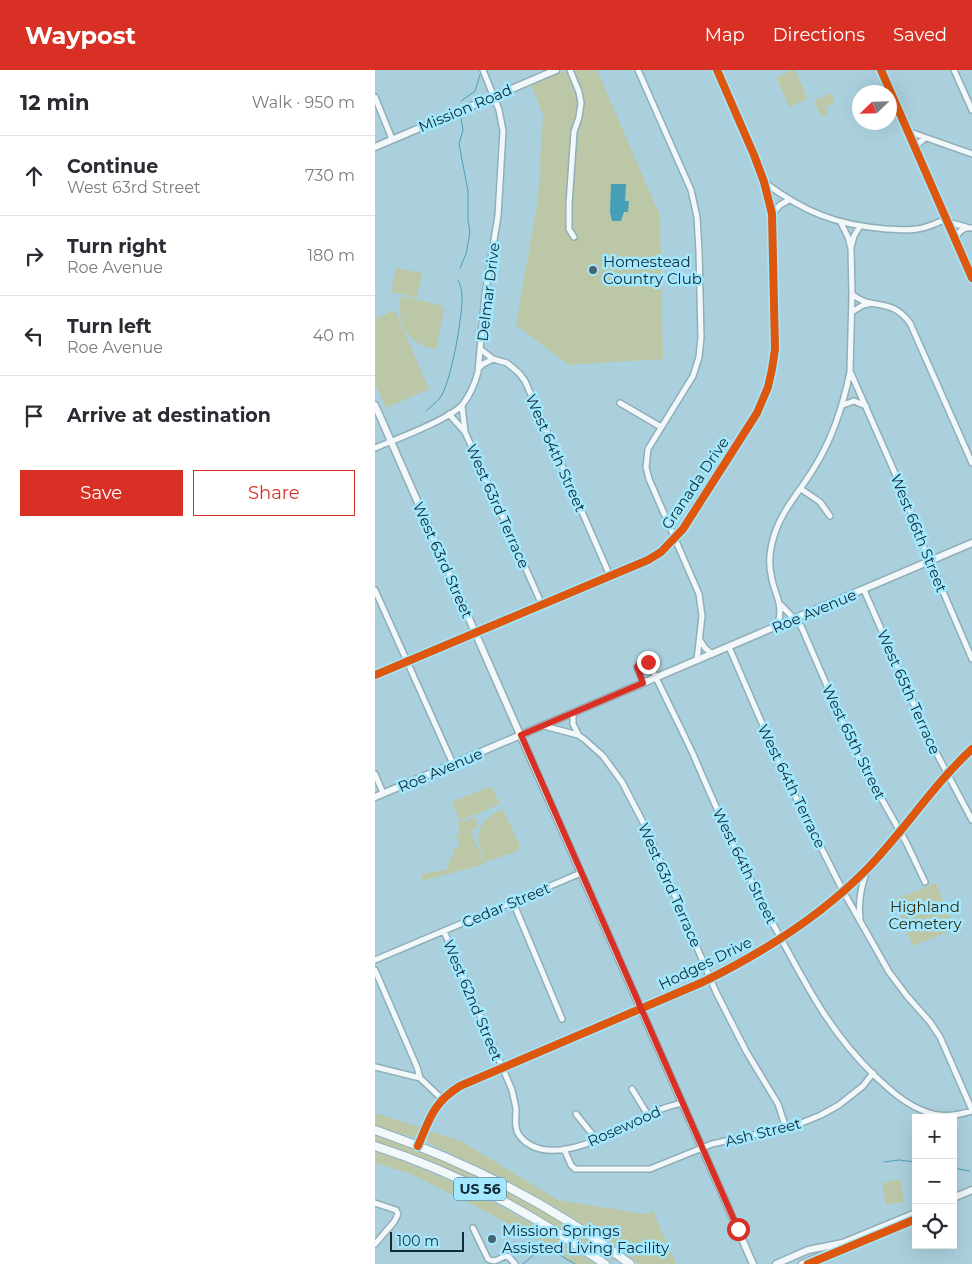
<!DOCTYPE html>
<html lang="en">
<head>
<meta charset="utf-8">
<style>
	body { margin:0; font-family:Montserrat,sans-serif; background:#f2f2f3; color:#2b2b33 }
	.controls { position:absolute; right:15px; bottom:15px; display:grid; overflow:hidden; border-radius:0px; box-shadow:0 5px 20px #0002 }
	.controls button { width:45px; height:45px; display:grid; place-items:center; padding:0; border:0; border-bottom:1px solid #e1e1e2; background:#fff; color:#2b2b33; font:25px sans-serif }
	.compass { position:absolute; left:477px; top:15px; width:45px; height:45px; border-radius:50%; background:#fff; box-shadow:0 5px 20px #0002; rotate:247deg }
	.scale { position:absolute; left:15px; bottom:12px; width:74px; box-sizing:border-box; padding-left:5px; border:2px solid #102c35; border-top:0; font-size:14px; line-height:18px; white-space:nowrap; color:#102c35; -webkit-text-stroke:4px #a3e8ff; paint-order:stroke }
	.stop { position:absolute; width:15px; height:15px; margin:-11px; border:4px solid #d93025; border-radius:50%; background:#fff }
	.stop.end { background:#d93025; border-color:#fff; box-shadow:0 1px 5px #0008 }
	.list { margin:0; padding:0; list-style:none }
	h2 { display:flex; justify-content:space-between; align-items:center; height:65px; margin:0; padding:0 20px; font-size:21px }
	h2 small { font-size:16px; font-weight:400; color:#7c7c81 }
	.list li { display:grid; grid-template-columns:32px 1fr auto; gap:15px; align-items:center; box-sizing:border-box; height:80px; padding:0 20px; border-top:1px solid #e1e1e2 }
	.list b { display:block; font-size:19px; white-space:nowrap }
	.list p { margin:0; font-size:16px; white-space:nowrap; color:#7c7c81 }
	.list em { font-size:16px; font-style:normal; color:#7c7c81 }
	.actions { display:flex; gap:10px; padding:15px 20px }
	.actions a { flex:1; padding:11px 0; border:1px solid #d93025; border-radius:0px; text-align:center; font-size:18px; color:#d93025 }
	.actions .main { background:#d93025; color:#fff }
	.icon { flex:none; width:28px; height:28px; fill:none; stroke:currentColor; stroke-width:2; stroke-linecap:round; stroke-linejoin:round }
	.map { position:relative; flex:none; width:597px; height:1194px; overflow:hidden }
	header { display:flex; align-items:center; gap:30px; box-sizing:border-box; height:70px; padding:0 25px; background:#d93025; color:#fff }
	header strong { font-size:24px }
	nav { display:flex; gap:28px; margin-inline-start:auto; font-size:18px }
	main { display:flex }
	aside { flex:1; background:#fff }
	.map>svg:first-child { display:block }
</style>
</head>
<body>
<header>
<strong>Waypost</strong>
<nav><a>Map</a><a>Directions</a><a>Saved</a></nav>
</header>
<main>
<aside>
<h2>12 min<small>Walk · 950 m</small></h2>
<ul class="list">
<li><svg class="icon" aria-label="ahead" viewBox="0 0 24 24"><path d="M12 20V5M6 11l6-6 6 6"/></svg><div><b>Continue</b><p>West 63rd Street</p></div><em>730 m</em></li>
<li><svg class="icon" aria-label="right" viewBox="0 0 24 24"><path d="M7 20v-9h11M14 6l5 5-5 5"/></svg><div><b>Turn right</b><p>Roe Avenue</p></div><em>180 m</em></li>
<li><svg class="icon" aria-label="left" viewBox="0 0 24 24"><path d="M17 20v-9H6M10 6l-5 5 5 5"/></svg><div><b>Turn left</b><p>Roe Avenue</p></div><em>40 m</em></li>
<li><svg class="icon" aria-label="arrive" viewBox="0 0 24 24"><path d="M6 21V4h12l-3 4 3 4H6"/></svg><div><b>Arrive at destination</b></div></li>
</ul>
<div class="actions"><a class="main">Save</a><a>Share</a></div>
</aside>
<div class="map">
<svg width="597" height="1194" viewBox="0 0 597 1194">
	<rect width="100%" height="100%" fill="#abd0dd"/>
	<path fill="#bcc7a7" d="M 192,0 L 222,0 L 285,146 L 288,289 L 194,295 L 141,255 L 163,129 L 168,44 L 156,15 Z
		M 417,0 L 420,0 L 433,29 L 414,37 L 401,7 Z
		M 456,23 L 459,29 L 458,33 L 451,37 L 453,45 L 446,46 L 439,32 L 440,30 Z
		M 21,198 L 47,203 L 42,228 L 16,222 Z
		M 26,226 L 66,235 L 69,239 L 61,280 C 32,272 21,256 26,226 Z
		M 20,240 L 54,319 L 11,338 L 0,313 L 0,249 Z
		M 116,716 L 125,734 L 85,751 L 77,732 Z
		M 128,739 L 145,776 L 144,779 L 140,782 L 110,792 C 99,765 100,752 128,739 Z
		M 97,747 L 100,748 L 103,757 L 96,761 L 110,794 L 51,810 L 47,809 L 47,804 L 73,799 L 72,795 L 75,794 L 74,789 L 79,786 L 78,778 L 82,778 L 85,772 L 80,767 L 82,764 L 85,764 L 83,752 L 94,750 Z
		M 561,813 L 580,859 L 538,876 L 519,830 Z
		M 0,1043 L 47,1058 C 45,1064 43,1068 36,1067 L 0,1055 Z
		M 54,1061 L 86,1071 L 183,1130 L 270,1144 L 278,1141 L 301,1194 L 264,1194 L 227,1166 L 173,1133 L 125,1107 L 55,1074 L 52,1070 Z
		M 0,1065 C 87,1093 167,1135 241,1189 L 239,1191 C 161,1144 87,1101 0,1071 Z
		M 0,1081 C 79,1108 151,1147 220,1194 L 199,1194 L 172,1175 L 104,1138 L 36,1104 L 0,1093 Z
		M 525,1109 L 529,1132 L 511,1135 L 507,1113 Z"/>
	<path fill="#469fb7" d="M 236,114 L 251,114 L 250,131 L 254,131 L 253,142 L 249,142 L 246,151 L 237,151 L 235,142 Z"/>
	<g fill="none" stroke-linecap="round" stroke-linejoin="round">
		<path stroke="#469fb7" stroke-width="1" d="M 86,31 L 100,21 L 105,5
			M 85,198 L 91,184 L 95,162 L 93,151 L 93,121 L 84,74 L 88,60 L 86,48
			M 51,341 C 55,337 61,333 65,328 C 76,313 88,245 87,225 C 87,220 85,215 83,210
			M 509,1092 L 524,1090 L 541,1092
			M 578,1098 L 595,1101
			M 148,1194 L 167,1178 L 173,1178 L 200,1194"/>
		<g stroke="#90aeb8" stroke-width="8">
			<path id="minor" d="M 195,0 L 204,22 L 206,33 L 204,47 L 199,62 L 194,134 L 194,159 L 199,167
				M 263,0 L 316,120 L 322,147 L 324,181 L 326,267 L 324,287 L 318,306 L 273,379 L 271,397 L 274,409 L 324,524 L 327,546 L 322,590
				M 506,0 L 597,208
				M 579,0 L 597,40
				M 0,27 L 17,69
				M 532,61 L 597,84
				M 541,81 L 543,74 L 550,68
				M 389,112 C 429,142 461,155 511,159 C 521,159 532,161 542,159 C 552,158 562,153 571,149
				M 397,144 L 405,135 L 414,130
				M 573,152 L 591,157
				M 466,153 L 473,167 L 476,178 L 477,224 L 475,301 L 530,426 L 545,468 L 597,589
				M 580,169 C 584,161 588,157 597,158
				M 476,177 L 479,166 L 485,156
				M 477,224 C 496,241 515,226 535,253 L 597,393
				M 477,242 L 488,235 L 494,234
				M 105,279 L 118,289 L 132,293 L 144,303 L 150,311 L 235,506
				M 104,298 L 108,294 L 118,289
				M 245,333 L 286,357
				M 468,335 L 479,331 L 491,336
				M 87,336 L 90,362 L 167,535
				M 74,344 L 90,362
				M 0,378 C 19,370 76,349 88,334 C 95,325 100,313 103,302 L 110,224 L 123,146 L 128,61 L 124,40 L 108,0
				M 426,419 L 445,432 L 455,446
				M 0,520 L 78,694
				M 489,520 L 554,669 L 597,750
				M 406,535 L 426,556 L 483,687 L 531,772 L 550,812
				M 403,555 C 409,531 399,526 396,504 C 393,491 395,479 399,466 C 406,441 426,420 439,398 C 458,368 468,336 475,302
				M 325,570 L 330,578 L 337,584
				M 354,577 L 408,702 L 468,821 L 514,902 L 532,926 L 555,952 L 565,967 L 597,1040
				M 0,605 L 235,506 L 273,490 L 286,482 L 308,459 L 382,343 L 393,317 L 397,299 L 400,279 L 397,144 L 389,112 L 379,85 L 342,0
				M 268,613 L 262,597 L 264,594 L 271,592 L 275,595 C 289,625 304,654 318,684 C 344,745 371,805 403,863 C 433,918 454,961 500,1006 C 515,1020 530,1034 549,1041 C 566,1048 580,1046 597,1041
				M 198,644 L 198,654 L 203,664
				M 169,656 L 203,665 L 209,669 L 228,686 L 247,712 L 271,758 L 341,922 L 371,981 L 403,1034 L 411,1058
				M 0,704 L 8,723
				M 138,832 L 187,949
				M 485,848 C 483,831 486,816 492,800
				M 69,861 L 137,1020 C 138,1026 140,1032 141,1039 C 141,1047 139,1058 144,1065 C 174,1105 249,1056 282,1041 C 290,1037 299,1035 307,1033
				M 0,890 L 206,803
				M 0,900 L 42,997 L 45,1008 L 67,1029
				M 0,997 L 45,1008
				M 257,1019 L 273,1045
				M 201,1044 L 222,1070
				M 43,1076 C 55,1048 58,1033 85,1016 L 328,912 C 387,883 446,846 492,799 C 529,761 558,715 597,679
				M 189,1079 L 196,1095 L 200,1099 L 275,1099 L 337,1074 L 419,1056 L 446,1045 L 464,1035 L 488,1016 L 498,1003
				M 0,1133 L 21,1140 L 23,1144 L 19,1152 L 0,1174
				M 98,1158 L 113,1189 C 119,1193 124,1189 130,1186 L 134,1187 L 140,1194"/>
		</g>
		<g stroke="#90aeb8" stroke-width="9">
			<path id="major" d="M 0,77 L 181,0
				M 0,335 L 378,1194
				M 0,727 L 597,473
				M 578,1128 L 597,1120
				M 401,1194 L 433,1180 L 468,1173 L 541,1143
				M 427,1194 L 459,1180 L 467,1173"/>
		</g>
		<g stroke="#90aeb8" stroke-width="10">
			<path id="highway" d="M 0,1060 C 92,1092 178,1135 255,1194
				M 0,1076 C 85,1103 157,1144 230,1194"/>
		</g>
		<use href="#minor" stroke="#f2f8fa" stroke-width="5"/>
		<use href="#major" stroke="#f2f8fa" stroke-width="6"/>
		<use href="#highway" stroke="#f2f8fa" stroke-width="8"/>
		<g stroke="#a3e8ff" stroke-width="11">
			<path id="cycleway" d="M 506,0 L 597,208
				M 0,605 L 235,506 L 273,490 L 286,482 L 308,459 L 382,343 L 393,317 L 397,299 L 400,279 L 397,144 L 389,112 L 379,85 L 342,0
				M 43,1076 C 55,1048 58,1033 85,1016 L 328,912 C 387,883 446,846 492,799 C 529,761 558,715 597,679
				M 433,1194 L 541,1149"/>
		</g>
		<use href="#cycleway" stroke="#dd570e" stroke-width="8"/>
	</g>
	<g fill="none" stroke-linecap="round" stroke-linejoin="round">
		<path stroke="#d93025" stroke-width="6" d="M 273,592 L 266,592 L 262,597 L 268,613 L 146,665 L 363,1159"/>
	</g>
	<g fill="#466570" stroke="#a3e8ff" stroke-width="2">
		<circle cx="218" cy="200" r="5"/>
		<circle cx="117" cy="1169" r="5"/>
	</g>
	<g text-anchor="middle" dominant-baseline="central" stroke-width="5" stroke-linejoin="round" paint-order="stroke">
		<rect fill="#a3e8ff" stroke="#3c6472" stroke-width="1" x="79" y="1107.5" width="52" height="23" rx="4"/>
		<g font-size="14" font-weight="bold" fill="#102c35">
			<text x="105" y="1119">US 56</text>
		</g>
		<g font-size="15" fill="#102c35" stroke="#a3e8ff">
			<text transform="translate(90 38) rotate(-23)">Mission Road</text>
			<text transform="translate(113 222) rotate(-83)">Delmar Drive</text>
			<text transform="translate(181 383) rotate(66)">West 64th Street</text>
			<text transform="translate(320 413) rotate(-56)">Granada Drive</text>
			<text transform="translate(123 436) rotate(66)">West 63rd Terrace</text>
			<text transform="translate(544 463) rotate(68)">West 66th Street</text>
			<text transform="translate(68 490) rotate(66)">West 63rd Street</text>
			<text transform="translate(439 541) rotate(-23)">Roe Avenue</text>
			<text transform="translate(534 622) rotate(66)">West 65th Terrace</text>
			<text transform="translate(479 672) rotate(64)">West 65th Street</text>
			<text transform="translate(65 700) rotate(-23)">Roe Avenue</text>
			<text transform="translate(417 716) rotate(64)">West 64th Terrace</text>
			<text transform="translate(370 796) rotate(64)">West 64th Street</text>
			<text transform="translate(295 815) rotate(66)">West 63rd Terrace</text>
			<text transform="translate(131 835) rotate(-23)">Cedar Street</text>
			<text transform="translate(330 893) rotate(-26)">Hodges Drive</text>
			<text transform="translate(98 930) rotate(67)">West 62nd Street</text>
			<text transform="translate(249 1056) rotate(-24)">Rosewood</text>
			<text transform="translate(388 1062) rotate(-14)">Ash Street</text>
		</g>
		<g font-size="15" fill="#102c35" stroke="#a3e8ff" text-anchor="start">
			<text x="228" y="191">Homestead<tspan x="228" dy="17">Country Club</tspan></text>
			<text x="127" y="1160">Mission Springs<tspan x="127" dy="17">Assisted Living Facility</tspan></text>
		</g>
		<g font-size="15" fill="#322d09" stroke="#a3e8ff">
			<text x="550" y="836">Highland<tspan x="550" dy="17">Cemetery</tspan></text>
		</g>
	</g>
</svg>
<div class="controls">
<button>+</button>
<button>−</button>
<button><svg class="icon" aria-label="locate" viewBox="0 0 24 24"><circle cx="12" cy="12" r="6"/><path d="M12 2v4M12 18v4M2 12h4M18 12h4"/></svg></button>
</div>
<svg class="compass" viewBox="-18 -18 36 36"><path d="M0-13l5 13h-10z" fill="#e53935"/><path d="M0 13l5-13h-10z" fill="#7c7c81"/></svg>
<div class="scale">100 m</div>
<div class="stop" style="left:363px;top:1159px"></div>
<div class="stop end" style="left:273px;top:592px"></div>
</div>
</main>
</body>
</html>
